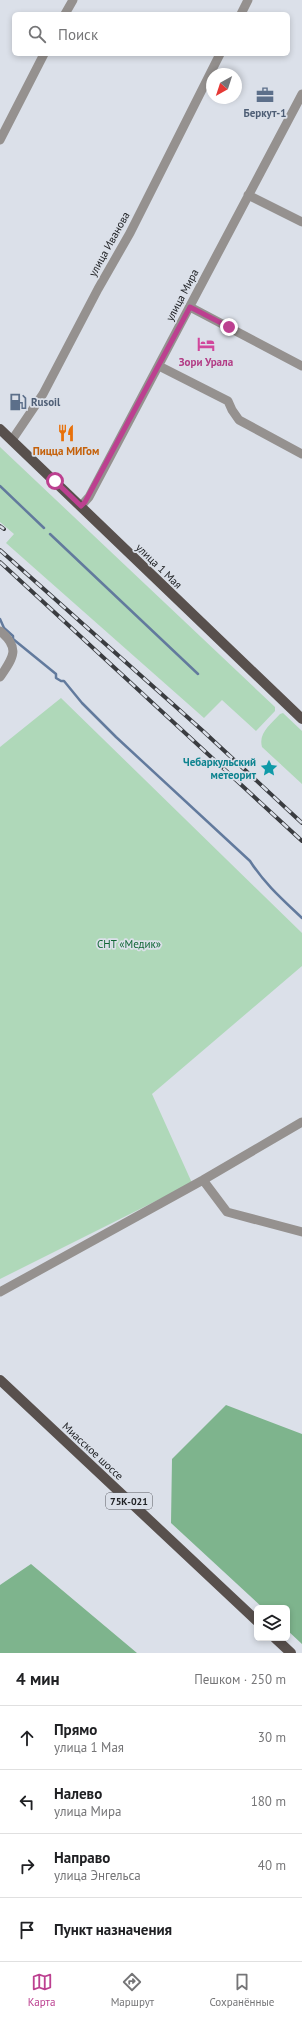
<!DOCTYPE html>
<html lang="ru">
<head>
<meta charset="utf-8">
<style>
	body { margin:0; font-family:"PT Sans",sans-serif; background:#f2f2f2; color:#202124 }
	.controls { position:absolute; right:12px; bottom:12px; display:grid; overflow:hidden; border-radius:6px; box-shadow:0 2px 6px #0003 }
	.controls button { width:36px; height:36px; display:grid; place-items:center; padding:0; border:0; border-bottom:1px solid #e0e0e0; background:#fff; color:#202124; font:20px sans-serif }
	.compass { position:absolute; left:206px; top:68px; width:36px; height:36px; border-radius:50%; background:#fff; box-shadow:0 2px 6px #0003; rotate:219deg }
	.stop { position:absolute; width:12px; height:12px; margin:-9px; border:3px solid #bc4090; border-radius:50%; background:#fff }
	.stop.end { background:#bc4090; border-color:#fff; box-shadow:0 1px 4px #0008 }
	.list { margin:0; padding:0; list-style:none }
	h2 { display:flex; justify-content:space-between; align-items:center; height:52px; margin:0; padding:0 16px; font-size:17px }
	h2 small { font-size:13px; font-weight:400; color:#757577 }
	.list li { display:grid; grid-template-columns:26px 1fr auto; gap:12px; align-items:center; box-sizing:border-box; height:64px; padding:0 16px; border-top:1px solid #e0e0e0 }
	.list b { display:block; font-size:15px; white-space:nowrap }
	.list p { margin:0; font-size:13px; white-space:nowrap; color:#757577 }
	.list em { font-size:13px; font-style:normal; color:#757577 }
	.icon { flex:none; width:22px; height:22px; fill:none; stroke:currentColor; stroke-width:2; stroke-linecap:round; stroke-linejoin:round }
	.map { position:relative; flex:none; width:302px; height:1653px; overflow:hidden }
	.search { position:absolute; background:#fff; box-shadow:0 2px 6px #0003; left:12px; right:12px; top:12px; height:44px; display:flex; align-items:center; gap:10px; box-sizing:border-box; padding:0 14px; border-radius:6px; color:#757577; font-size:15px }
	.sheet { height:308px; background:#fff }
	nav { display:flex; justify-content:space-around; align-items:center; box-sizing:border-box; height:56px; border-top:1px solid #e0e0e0; background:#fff; font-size:11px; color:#757577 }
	nav a { display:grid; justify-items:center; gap:2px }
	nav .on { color:#bc4090 }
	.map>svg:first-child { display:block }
</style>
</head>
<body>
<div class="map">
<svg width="302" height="1653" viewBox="0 0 302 1653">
	<rect width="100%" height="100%" fill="#dbe0e9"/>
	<path fill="#afd8b9" d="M 0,447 L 275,707 L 275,711 L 256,731 L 222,700 L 204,718 L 6,543 L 14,534 L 0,522 Z
		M 61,698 L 302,933 L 302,966 L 152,1094 L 192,1183 L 0,1279 L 0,747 Z
		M 283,713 L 302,731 L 302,784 L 262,747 C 258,733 271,724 280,714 Z"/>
	<path fill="#7eb48d" d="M 226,1405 L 302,1434 L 302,1644 L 287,1630 L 287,1608 L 263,1608 L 171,1523 L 172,1459 Z
		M 31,1564 L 137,1653 L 0,1653 L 0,1585 Z"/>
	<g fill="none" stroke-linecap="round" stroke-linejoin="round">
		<path stroke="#627a9d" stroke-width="2.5" d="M 0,486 L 44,528
			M 50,534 L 198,674
			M 0,619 L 4,628 L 13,636 L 13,639 L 56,674 L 56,678 L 61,681 L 64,681 L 82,703 L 116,737 L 250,861 C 264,883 282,899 302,918"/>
		<path stroke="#95918f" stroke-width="9" d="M 65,14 L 73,0
			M 241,14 L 248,0
			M 0,140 L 44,54
			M 248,195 L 302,222
			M 190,307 L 302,366
			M 159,366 L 228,401 L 232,410 L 239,420 L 302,454
			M 12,440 L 43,394 L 98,289 L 130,233 L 220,54
			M 81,506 L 89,497 L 302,94
			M 0,631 C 21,648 13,658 0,677
			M 203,1180 L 227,1212 L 302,1232
			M 0,1292 L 203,1180 L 302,1122"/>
		<path stroke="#58504d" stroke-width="10" d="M 0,429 L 302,719
			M 0,1380 L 257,1621
			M 275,1638 L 291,1653"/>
		<g stroke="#3a3c40" stroke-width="4">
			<path id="rail" d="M 0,526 L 4,529
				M 0,550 L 203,731 L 302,823
				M 0,562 L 302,841"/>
		</g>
		<use href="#rail" stroke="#dbe0e9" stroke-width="2.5" stroke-dasharray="8" stroke-linecap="butt"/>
	</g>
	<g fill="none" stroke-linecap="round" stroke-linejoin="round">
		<path stroke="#bc4090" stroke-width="5" d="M 55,481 L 81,506 L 85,502 L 190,307 L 229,327"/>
	</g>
	<defs>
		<g id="office-bare" transform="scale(1.38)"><path d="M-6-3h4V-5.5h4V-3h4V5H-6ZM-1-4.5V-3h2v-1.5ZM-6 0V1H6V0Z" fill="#5c6f8a" stroke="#dbe0e9" stroke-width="2.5" paint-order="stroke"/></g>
		<g id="hotel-bare" transform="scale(1.38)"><path d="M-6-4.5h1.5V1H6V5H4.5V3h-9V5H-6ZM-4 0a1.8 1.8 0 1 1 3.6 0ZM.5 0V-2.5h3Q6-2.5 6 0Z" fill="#d1479c" stroke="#dbe0e9" stroke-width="2.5" paint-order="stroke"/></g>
		<g id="fuel-bare" transform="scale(1.38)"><path d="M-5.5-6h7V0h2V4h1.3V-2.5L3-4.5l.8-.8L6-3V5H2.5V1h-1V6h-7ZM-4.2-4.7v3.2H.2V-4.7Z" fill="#5c6f8a" stroke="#dbe0e9" stroke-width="2.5" paint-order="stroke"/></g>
		<g id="restaurant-bare" transform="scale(1.38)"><path d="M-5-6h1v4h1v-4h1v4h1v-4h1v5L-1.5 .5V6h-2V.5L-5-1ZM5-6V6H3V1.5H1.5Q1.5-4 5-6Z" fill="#e8710a" stroke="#dbe0e9" stroke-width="2.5" paint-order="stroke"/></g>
		<g id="sight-bare" transform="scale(1.38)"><path d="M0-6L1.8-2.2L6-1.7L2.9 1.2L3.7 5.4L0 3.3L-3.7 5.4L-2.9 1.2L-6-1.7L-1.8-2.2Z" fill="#0f9aa8" stroke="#dbe0e9" stroke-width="2.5" paint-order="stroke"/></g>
	</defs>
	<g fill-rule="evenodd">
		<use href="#office-bare" x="265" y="95"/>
		<use href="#hotel-bare" x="206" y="344"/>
		<use href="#fuel-bare" x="18" y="402"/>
		<use href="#restaurant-bare" x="66" y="433"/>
		<use href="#sight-bare" x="269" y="768"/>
	</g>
	<g text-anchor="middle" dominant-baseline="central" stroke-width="3.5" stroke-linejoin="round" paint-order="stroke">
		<rect fill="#dbe0e9" stroke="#585b60" stroke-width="1" x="106" y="1493" width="46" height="16" rx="3"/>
		<g font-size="10" font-weight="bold" fill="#202225">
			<text x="129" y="1501">75К-021</text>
		</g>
		<g font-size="11" font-weight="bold" fill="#4e5e75" stroke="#dbe0e9">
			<text x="265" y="113">Беркут-1</text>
			<text x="31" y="402" text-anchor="start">Rusoil</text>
		</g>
		<g font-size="11" fill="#202225" stroke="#dbe0e9">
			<text transform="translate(109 244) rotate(-61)">улица Иванова</text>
			<text transform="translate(182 295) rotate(-62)">улица Мира</text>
			<text transform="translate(159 566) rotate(44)">улица 1 Мая</text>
			<text transform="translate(93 1451) rotate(43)">Миасское шоссе</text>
		</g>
		<g font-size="11" font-weight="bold" fill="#b23c85" stroke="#dbe0e9">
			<text x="206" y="362">Зори Урала</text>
		</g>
		<g font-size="11" font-weight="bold" fill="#c56008" stroke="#dbe0e9">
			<text x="66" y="451">Пицца МИГом</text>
		</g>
		<g font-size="11" font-weight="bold" fill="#0d838f" stroke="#dbe0e9" text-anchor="end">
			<text x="256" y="762">Чебаркульский<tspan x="256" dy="13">метеорит</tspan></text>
		</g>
		<g font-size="11" fill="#0f6635" stroke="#dbe0e9">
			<text x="129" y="944">СНТ «Медик»</text>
		</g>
	</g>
</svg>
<div class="controls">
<button><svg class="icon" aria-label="layers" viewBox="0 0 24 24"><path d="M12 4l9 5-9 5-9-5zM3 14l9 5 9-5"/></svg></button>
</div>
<svg class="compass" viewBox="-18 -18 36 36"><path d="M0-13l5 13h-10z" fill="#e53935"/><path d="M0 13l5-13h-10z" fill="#757577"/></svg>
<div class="stop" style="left:55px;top:481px"></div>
<div class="stop end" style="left:229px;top:327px"></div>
<div class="search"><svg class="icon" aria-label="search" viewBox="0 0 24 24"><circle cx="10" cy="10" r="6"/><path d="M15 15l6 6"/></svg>Поиск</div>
</div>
<section class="sheet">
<h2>4 мин<small>Пешком · 250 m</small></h2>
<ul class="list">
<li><svg class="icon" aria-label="ahead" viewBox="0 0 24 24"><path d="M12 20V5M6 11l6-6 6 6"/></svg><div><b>Прямо</b><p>улица 1 Мая</p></div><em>30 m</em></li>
<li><svg class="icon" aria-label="left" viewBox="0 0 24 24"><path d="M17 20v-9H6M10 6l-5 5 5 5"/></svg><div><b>Налево</b><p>улица Мира</p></div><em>180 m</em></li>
<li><svg class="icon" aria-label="right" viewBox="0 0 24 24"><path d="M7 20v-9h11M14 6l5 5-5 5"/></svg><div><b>Направо</b><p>улица Энгельса</p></div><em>40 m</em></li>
<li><svg class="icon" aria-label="arrive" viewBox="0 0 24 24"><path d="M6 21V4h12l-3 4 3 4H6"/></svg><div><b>Пункт назначения</b></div></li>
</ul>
</section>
<nav>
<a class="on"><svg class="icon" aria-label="map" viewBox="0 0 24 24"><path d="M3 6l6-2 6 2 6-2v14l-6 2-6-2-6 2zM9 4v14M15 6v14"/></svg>Карта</a>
<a><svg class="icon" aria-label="directions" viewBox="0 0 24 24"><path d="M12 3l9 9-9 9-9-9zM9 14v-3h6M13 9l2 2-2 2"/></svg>Маршрут</a>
<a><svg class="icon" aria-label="saved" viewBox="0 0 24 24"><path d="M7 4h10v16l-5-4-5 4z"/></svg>Сохранённые</a>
</nav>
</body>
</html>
